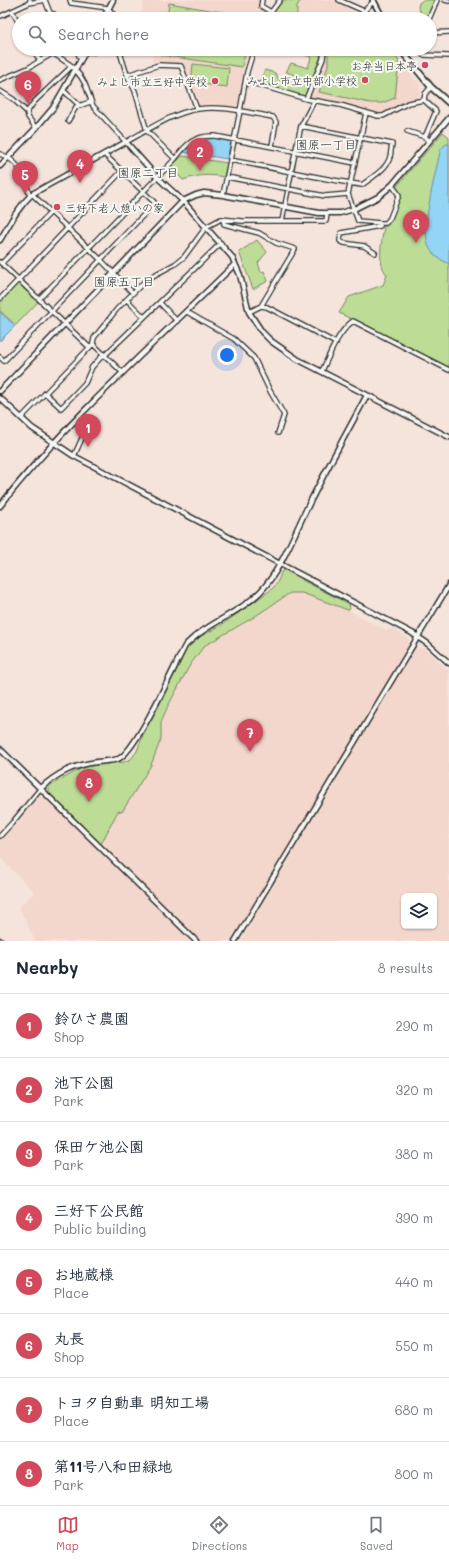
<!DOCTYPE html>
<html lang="en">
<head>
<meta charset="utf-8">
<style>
	body { margin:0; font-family:Mali,"Klee One",sans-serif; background:#f6f6f7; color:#1f2937 }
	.controls { position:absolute; right:12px; bottom:12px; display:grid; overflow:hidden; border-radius:6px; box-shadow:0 1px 3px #0004 }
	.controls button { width:36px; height:36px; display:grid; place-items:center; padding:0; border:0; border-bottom:1px solid #e0e1e3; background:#fff; color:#1f2937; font:20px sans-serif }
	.you { position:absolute; left:227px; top:355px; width:14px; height:14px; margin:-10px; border:3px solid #fff; border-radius:50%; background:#1a73e8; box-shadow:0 0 0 6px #1a73e833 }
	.badge { display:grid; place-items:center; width:26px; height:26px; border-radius:50%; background:#d1495b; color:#fff; font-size:13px; font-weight:700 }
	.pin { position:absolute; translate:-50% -33px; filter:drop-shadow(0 1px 2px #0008) }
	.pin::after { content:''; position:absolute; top:21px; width:14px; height:12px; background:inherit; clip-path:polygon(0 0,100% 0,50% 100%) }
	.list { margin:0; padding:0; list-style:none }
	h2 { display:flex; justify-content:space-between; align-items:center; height:52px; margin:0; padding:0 16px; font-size:17px }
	h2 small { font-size:13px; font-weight:400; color:#747a83 }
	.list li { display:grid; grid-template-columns:26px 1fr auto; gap:12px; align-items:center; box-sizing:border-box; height:64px; padding:0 16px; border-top:1px solid #e0e1e3 }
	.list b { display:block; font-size:15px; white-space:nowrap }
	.list p { margin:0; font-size:13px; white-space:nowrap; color:#747a83 }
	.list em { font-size:13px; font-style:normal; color:#747a83 }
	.icon { flex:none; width:22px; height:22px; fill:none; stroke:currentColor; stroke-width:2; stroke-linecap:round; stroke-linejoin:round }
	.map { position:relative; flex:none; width:449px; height:941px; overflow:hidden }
	.search { position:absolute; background:#fff; box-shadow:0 1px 3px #0004; left:12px; right:12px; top:12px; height:44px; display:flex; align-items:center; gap:10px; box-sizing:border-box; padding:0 14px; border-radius:22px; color:#747a83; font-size:15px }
	.sheet { height:564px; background:#fff }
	nav { display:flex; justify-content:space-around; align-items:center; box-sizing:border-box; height:56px; border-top:1px solid #e0e1e3; background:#fff; font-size:11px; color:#747a83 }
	nav a { display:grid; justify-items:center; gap:2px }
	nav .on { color:#d1495b }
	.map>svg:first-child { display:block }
</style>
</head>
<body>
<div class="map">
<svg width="449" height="941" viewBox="0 0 449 941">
	<rect width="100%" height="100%" fill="#f5e4dc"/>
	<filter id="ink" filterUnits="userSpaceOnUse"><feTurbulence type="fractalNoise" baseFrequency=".025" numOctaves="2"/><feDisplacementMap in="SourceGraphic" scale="8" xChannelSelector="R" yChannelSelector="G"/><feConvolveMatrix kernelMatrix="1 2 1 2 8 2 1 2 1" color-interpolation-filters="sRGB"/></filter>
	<g filter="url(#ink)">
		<path fill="#f4d7cc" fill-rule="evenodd" d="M 144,0 L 151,1 L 152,0 L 260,0 L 259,7 L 266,12 L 261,19 L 148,19 L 147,16 L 141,15 Z
			M 302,0 L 335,0 L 364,12 L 369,7 L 374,19 L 297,19 L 298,6 Z
			M 151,49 L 250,49 L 244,68 L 238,104 L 235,106 L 215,104 L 198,105 L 199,97 L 193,94 L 182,64 L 153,64 Z
			M 326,49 L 392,49 L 403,65 L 420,85 L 419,95 L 415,100 L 400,105 L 384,114 L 376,114 L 338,103 L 311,98 L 310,95 L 325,58 Z
			M 290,593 L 302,593 L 348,610 L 386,630 L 393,628 L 408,638 L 410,645 L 231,941 L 200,941 L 101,844 L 118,811 L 122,812 L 161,739 L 161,722 L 190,665 L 204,646 L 254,617 Z
			M 424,648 L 449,671 L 449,941 L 240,941 L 415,649 ZM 404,896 L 434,896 L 434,926 L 404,926 Z
			M 38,796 L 44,796 L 191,941 L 35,941 L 19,907 L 34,892 L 0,858 L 0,839 L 16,824 Z"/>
		<path fill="#bddd96" stroke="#748460" d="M 282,0 L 301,0 L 297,6 L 297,19 L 268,19 Z
			M 423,0 L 435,0 L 428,19 L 424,19 L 418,7 L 419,3 Z
			M 169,3 L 256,18 L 255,19 L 167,19 Z
			M 162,49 L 246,49 L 242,67 L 161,55 Z
			M 290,49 L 321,49 L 320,59 L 305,96 L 260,84 L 265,70 L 275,73 L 281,82 L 298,84 L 300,77 L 286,72 L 291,63 L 308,68 L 311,57 Z
			M 328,49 L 392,52 L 399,61 L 395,98 L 382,103 L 370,103 L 319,92 L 328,66 Z
			M 193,64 L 229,68 L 227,87 L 191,83 Z
			M 443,132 L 449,137 L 449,368 L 339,313 L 349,297 L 383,285 L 387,275 C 376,261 382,242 384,226 L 387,226 L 400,196 L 396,187 Z
			M 182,156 L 227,163 L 224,177 C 208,174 198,175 183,180 L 171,167 Z
			M 257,240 L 267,252 L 258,263 L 261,272 L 264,271 L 268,281 L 253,289 L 239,252 Z
			M 18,283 L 38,302 L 16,325 L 0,311 L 0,302 Z
			M 286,569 L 302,578 L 302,580 L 349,604 L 350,609 L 348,610 L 302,593 L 290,593 L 254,617 L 204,646 L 190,665 L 167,708 L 161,722 L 161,739 L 151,765 L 122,812 L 118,811 L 101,844 L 49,793 L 49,786 L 86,766 L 94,764 L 124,762 L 131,759 L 137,751 L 146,727 L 188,647 L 201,636 L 220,626 L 272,589 L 277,583 L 282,571 Z"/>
		<path fill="#94d4f5" stroke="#6a90a4" d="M 206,137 L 231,141 L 227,159 L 183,152 C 190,144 196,140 206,137 Z
			M 446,144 L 449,144 L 449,264 C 442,260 434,257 430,249 C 419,233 436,172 440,152 L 441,149 Z
			M 0,312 L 15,326 L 0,341 Z"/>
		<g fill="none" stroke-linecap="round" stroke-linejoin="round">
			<g stroke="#2b2b2b" stroke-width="6">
				<path id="minor" d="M 30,0 L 29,3 L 45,0
					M 45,0 L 50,13 L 54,14 L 56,19
					M 70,0 L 71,3 L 108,8 L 113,14 L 114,19
					M 262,0 L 261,6 L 271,12
					M 339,0 L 364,11 L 374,1
					M 445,0 L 449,1
					M 12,11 L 19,23
					M 1,16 L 29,3
					M 114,18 L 142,18
					M 266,19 L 280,0
					M 429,19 L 437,0
					M 430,33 L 449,32
					M 33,49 L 40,61
					M 77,49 L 79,56 L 82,58
					M 119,49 L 127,75 L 135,91 L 147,131 L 175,159
					M 415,49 L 423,55 L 449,56
					M 86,51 L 94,52 L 99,49
					M 53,53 L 72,66 L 81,77 L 85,84 L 93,106 L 126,142 C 148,130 172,113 198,109 C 223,105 249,113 273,117 L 276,122 L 272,146
					M 127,75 L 159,65 L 181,66 L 197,109
					M 0,80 L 28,68 L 60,49
					M 246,81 L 306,99 L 340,105 L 378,116 L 383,116 L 408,103 L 424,100 L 425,94 L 431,87
					M 0,91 L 13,99 L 27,112 L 34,102 L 72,66
					M 64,91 L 79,105
					M 306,99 L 323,59 L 324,49
					M 424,100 L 436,111 L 425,137
					M 27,112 L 28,117 L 36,128
					M 366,113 L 348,194 L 358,221 L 380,223
					M 68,121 L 76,107 L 90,102
					M 301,126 L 314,101
					M 407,131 L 425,137 L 429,140
					M 0,154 C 21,161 24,178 30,196
					M 230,160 C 274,168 318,178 362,185 C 371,178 387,169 390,157 C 391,153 391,148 392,144 L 301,126 L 291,172 L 291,174 L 282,221
					M 227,177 L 325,196 L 348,194
					M 32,194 L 101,260 L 133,293
					M 223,195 L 240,111 L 247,72 L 254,49
					M 223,219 L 224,224 L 259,233 L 276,243 L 295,249 L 261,306 L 267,307 L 336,343
					M 375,253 L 364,246 L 344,243 L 340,241 L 341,233 L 380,226 L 380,223 L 386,223 L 390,218 L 399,195 L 392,185
					M 0,262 L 89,347
					M 2,263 L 50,213
					M 0,299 L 122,171
					M 39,299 L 175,159 C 186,144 195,135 215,136 L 355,163
					M 127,300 L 144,317
					M 160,303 L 177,321
					M 187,312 L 234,339 L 254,358 L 270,391 L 284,415 L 278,433
					M 249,312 L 261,306
					M 93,344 L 123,373
					M 104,356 L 221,243
					M 0,357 L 4,361 L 154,204 L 154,202 L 104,154
					M 322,371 C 330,354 338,332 353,321 L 449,370
					M 45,393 L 61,408 L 85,383 L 92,367 L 103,355
					M 21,418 L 93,344 L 94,338 L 117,309 L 147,279 L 175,264 L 184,257 L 206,227 L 221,219 L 242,221 L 326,221 L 327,214
					M 74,456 L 88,425 L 77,419
					M 0,836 L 12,823 L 40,789
					M 0,940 L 1,941"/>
			</g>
			<g stroke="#2b2b2b" stroke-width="7">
				<path id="tertiary" d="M 103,19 L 113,0
					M 0,166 L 36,128 L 53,108 L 87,49
					M 0,240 C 10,223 18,207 32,194 L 126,142 L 157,177 L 183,201 L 232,257 L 240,275 L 249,312 L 262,332 L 271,341 L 297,359 L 449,437
					M 0,391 L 183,201 L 196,195 L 204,193 L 223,195 L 319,213 L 340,213 L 354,209 L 378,197 L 392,185 L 449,118
					M 0,398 L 32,428 L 74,456 L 412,633 L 428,644 L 449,663
					M 0,506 C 69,418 155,343 235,264
					M 0,749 L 196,941
					M 40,789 C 57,773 74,765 97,762 C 104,761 112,761 118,759 C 136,752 174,667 185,646 C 206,623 239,614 261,591 C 281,570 295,532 308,506 C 327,468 347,432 367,395
					M 235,941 L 449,585"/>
			</g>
			<g stroke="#2b2b2b" stroke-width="8">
				<path id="secondary" d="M 373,0 L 383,19
					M 400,49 L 431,87 L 449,103"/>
			</g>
			<use href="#minor" stroke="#f6f6f2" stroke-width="3.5"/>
			<use href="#tertiary" stroke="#f6f6f2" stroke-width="4"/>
			<use href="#secondary" stroke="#f6f6f2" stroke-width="4.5"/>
		</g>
	</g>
	<g fill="#d1495b" stroke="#f6f6f2" stroke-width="1.5">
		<circle cx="425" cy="65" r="4"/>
		<circle cx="365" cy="80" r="4"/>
		<circle cx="215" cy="81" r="4"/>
		<circle cx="57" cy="207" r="4"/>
	</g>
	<g text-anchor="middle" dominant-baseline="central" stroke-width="4" stroke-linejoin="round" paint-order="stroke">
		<g font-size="11" fill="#2b2b2b" stroke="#f6f6f2" text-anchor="end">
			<text x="417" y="65">お弁当日本亭</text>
			<text x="357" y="80">みよし市立中部小学校</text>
			<text x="207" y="81">みよし市立三好中学校</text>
			<text x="65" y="207" text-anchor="start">三好下老人憩いの家</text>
		</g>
		<g font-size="12" fill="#2b2b2b" stroke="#f6f6f2">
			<text x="326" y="144">園原一丁目</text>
			<text x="148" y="172">園原二丁目</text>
			<text x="124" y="281">園原五丁目</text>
		</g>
	</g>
</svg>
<div class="controls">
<button><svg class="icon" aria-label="layers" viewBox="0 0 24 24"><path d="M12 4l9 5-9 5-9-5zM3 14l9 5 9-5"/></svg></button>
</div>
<div class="you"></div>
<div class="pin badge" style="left:88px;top:447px">1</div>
<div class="pin badge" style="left:200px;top:171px">2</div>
<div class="pin badge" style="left:416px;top:243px">3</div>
<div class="pin badge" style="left:80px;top:183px">4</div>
<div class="pin badge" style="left:25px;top:194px">5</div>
<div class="pin badge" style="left:28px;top:104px">6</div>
<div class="pin badge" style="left:250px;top:752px">7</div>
<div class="pin badge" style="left:89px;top:802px">8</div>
<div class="search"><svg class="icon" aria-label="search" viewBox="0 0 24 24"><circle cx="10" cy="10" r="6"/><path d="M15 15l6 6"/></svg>Search here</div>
</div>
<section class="sheet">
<h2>Nearby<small>8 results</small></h2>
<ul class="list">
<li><span class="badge">1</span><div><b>鈴ひさ農園</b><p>Shop</p></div><em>290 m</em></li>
<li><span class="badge">2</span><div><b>池下公園</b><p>Park</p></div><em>320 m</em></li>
<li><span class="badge">3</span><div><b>保田ケ池公園</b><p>Park</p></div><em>380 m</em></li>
<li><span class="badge">4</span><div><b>三好下公民館</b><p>Public building</p></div><em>390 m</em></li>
<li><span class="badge">5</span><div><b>お地蔵様</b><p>Place</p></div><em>440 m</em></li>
<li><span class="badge">6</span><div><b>丸長</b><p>Shop</p></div><em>550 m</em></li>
<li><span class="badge">7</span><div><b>トヨタ自動車 明知工場</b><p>Place</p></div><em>680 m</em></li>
<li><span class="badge">8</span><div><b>第11号八和田緑地</b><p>Park</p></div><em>800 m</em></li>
</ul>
</section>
<nav>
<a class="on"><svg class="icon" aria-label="map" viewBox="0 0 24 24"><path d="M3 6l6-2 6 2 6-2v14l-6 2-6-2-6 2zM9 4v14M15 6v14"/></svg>Map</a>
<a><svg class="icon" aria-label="directions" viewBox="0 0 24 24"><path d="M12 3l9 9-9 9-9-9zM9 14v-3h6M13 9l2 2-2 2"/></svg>Directions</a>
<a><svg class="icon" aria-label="saved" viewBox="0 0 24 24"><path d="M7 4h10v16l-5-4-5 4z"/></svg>Saved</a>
</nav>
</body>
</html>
